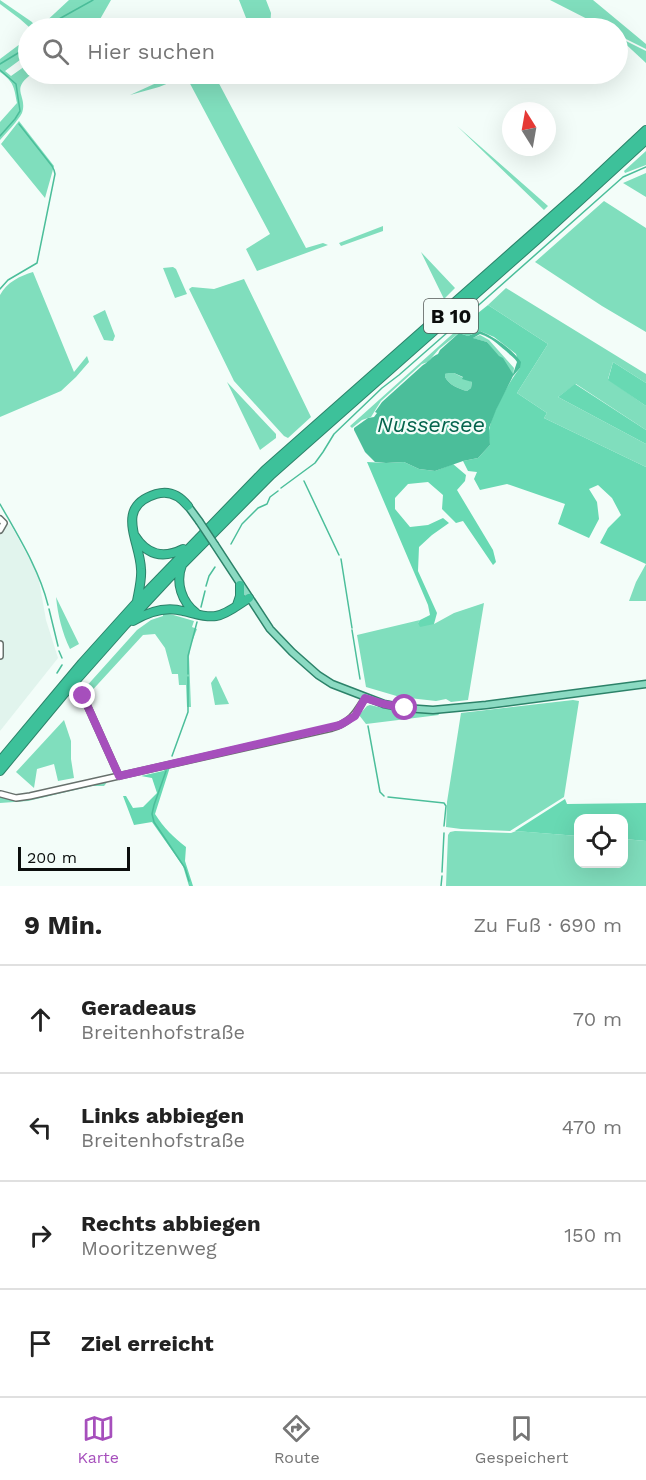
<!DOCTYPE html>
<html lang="de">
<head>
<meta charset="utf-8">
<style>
	body { margin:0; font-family:"Work Sans",sans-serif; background:#f2f2f2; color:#222 }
	.controls { position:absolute; right:18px; bottom:18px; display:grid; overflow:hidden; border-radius:12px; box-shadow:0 6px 24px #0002 }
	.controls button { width:54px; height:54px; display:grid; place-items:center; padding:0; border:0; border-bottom:2px solid #e0e0e0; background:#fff; color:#222; font:30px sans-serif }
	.compass { position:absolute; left:502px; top:102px; width:54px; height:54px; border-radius:50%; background:#fff; box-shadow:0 6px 24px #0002; rotate:349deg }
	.scale { position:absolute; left:18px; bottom:15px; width:112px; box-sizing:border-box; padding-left:6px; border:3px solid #0b0e0d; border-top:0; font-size:16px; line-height:21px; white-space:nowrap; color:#0b0e0d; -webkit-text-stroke:4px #f3fdf9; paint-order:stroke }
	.stop { position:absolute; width:18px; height:18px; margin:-14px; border:4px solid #a64fbc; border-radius:50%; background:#fff }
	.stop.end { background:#a64fbc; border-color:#fff; box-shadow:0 2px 6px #0008 }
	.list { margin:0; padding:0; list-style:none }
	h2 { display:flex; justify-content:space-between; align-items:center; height:78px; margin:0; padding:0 24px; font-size:26px }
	h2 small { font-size:20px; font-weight:400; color:#767676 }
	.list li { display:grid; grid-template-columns:39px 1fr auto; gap:18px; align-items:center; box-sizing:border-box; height:108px; padding:0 24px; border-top:2px solid #e0e0e0 }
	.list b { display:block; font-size:22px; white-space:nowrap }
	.list p { margin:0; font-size:20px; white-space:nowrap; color:#767676 }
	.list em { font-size:20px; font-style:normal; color:#767676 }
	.icon { flex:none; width:33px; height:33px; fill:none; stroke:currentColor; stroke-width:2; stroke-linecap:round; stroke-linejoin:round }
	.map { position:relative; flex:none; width:646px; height:886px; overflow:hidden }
	.search { position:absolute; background:#fff; box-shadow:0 6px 24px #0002; left:18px; right:18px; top:18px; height:66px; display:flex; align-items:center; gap:15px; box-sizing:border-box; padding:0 21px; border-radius:33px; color:#767676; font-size:22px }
	.sheet { height:510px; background:#fff }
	nav { display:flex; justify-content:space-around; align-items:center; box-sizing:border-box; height:84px; border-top:2px solid #e0e0e0; background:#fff; font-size:16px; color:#767676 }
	nav a { display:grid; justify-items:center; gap:3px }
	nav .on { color:#a64fbc }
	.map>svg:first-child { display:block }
</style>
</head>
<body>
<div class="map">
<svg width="646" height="886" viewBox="0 0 646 886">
	<rect width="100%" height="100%" fill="#f3fdf9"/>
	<path fill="#e1f4ed" d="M 0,516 L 12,527 L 38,575 L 46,620 L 58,658 L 0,731 Z"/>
	<path fill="#80debd" d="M 0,0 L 32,22 L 34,25 L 34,28 L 29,27 L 20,19 L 0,4 Z
		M 69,0 L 111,0 L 95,28 L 37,28 L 38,23 L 41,26 Z
		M 239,0 L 266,0 L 271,13 L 270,28 L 250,28 Z
		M 550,0 L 593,0 L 646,44 L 646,49 L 618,35 L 618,28 L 605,28 Z
		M 618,37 L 646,51 L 646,63 Z
		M 28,38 L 28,54 L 5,71 L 11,76 L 28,64 L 28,74 L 32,74 C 9,90 28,95 22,113 C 18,121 6,133 0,140 L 0,122 L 17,103 C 14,87 14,82 0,72 L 0,59 Z
		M 176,74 L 191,74 L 159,87 L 130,95 Z
		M 197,74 L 214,74 L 306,248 L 323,243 L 328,245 L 257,271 L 246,249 L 270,234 L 187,78 Z
		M 19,121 L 54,166 L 45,198 L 1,144 Z
		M 457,126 L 548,206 L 544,210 Z
		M 646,151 L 646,165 L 625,173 L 624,171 Z
		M 646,173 L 646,197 L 623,183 Z
		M 604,201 L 646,228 L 646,332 L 602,306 L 535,262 Z
		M 383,226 L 383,231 L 341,246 L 339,243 Z
		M 421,252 L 455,288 L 444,299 Z
		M 173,267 L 176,269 L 187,294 L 175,298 L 163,268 Z
		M 33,272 L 74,372 L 87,356 L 89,362 L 76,377 L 61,391 L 0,417 L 0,295 C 7,282 20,276 33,272 Z
		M 244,279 L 311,417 L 288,438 L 284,436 L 234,381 L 189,289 L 192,287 L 214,289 Z
		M 506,288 L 646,374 L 646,383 L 613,362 L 608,379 L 646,406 L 646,430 L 576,384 L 558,397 L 646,444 L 646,467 L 544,418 L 547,413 L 517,393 L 548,344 L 488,305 Z
		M 105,310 L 115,336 L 113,341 L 104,340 L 93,316 Z
		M 458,329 L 459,333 L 439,349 L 428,362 L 422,364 L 381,401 L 371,417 L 362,420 L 352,428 L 350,426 Z
		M 480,335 L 489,340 L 514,368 L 513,376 L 487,342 L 472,338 Z
		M 447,373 L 454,373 L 472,382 L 471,388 L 467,391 C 459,389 449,385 445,377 L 445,374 Z
		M 227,382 L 276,434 L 276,438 L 260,450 Z
		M 646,564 L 646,601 L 629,601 L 636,582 Z
		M 56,597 L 79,644 L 70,649 C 62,632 58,616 56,597 Z
		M 484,603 L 468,700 L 451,702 L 446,699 L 436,701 L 400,697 L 366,687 L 357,635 L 420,620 L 418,623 L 434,624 L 454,613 Z
		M 163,613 L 170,614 L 194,621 L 192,627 L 197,629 L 190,647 L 189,657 L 191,707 L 187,707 L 186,685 L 179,685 L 178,674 L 172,674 L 165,648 L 155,634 L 143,635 L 87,696 L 84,689 L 137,630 L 151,620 L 163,616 Z
		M 216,676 L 229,704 L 215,705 L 211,683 Z
		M 573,700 L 579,701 L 564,797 L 510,831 L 461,829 L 446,827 L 447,802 L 461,713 Z
		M 370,705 C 393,711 414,713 438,713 L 439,715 L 366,724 L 359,715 L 367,706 Z
		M 64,720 L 71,741 L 71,759 L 74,778 L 58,781 L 54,764 L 37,769 L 34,788 L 16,772 Z
		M 109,780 L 104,786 L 92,786 L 28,801 L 0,803 L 0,797 L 16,800 Z
		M 455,831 L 511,833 L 516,831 L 578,836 L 578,864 L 624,864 L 624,839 L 646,841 L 646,886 L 446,886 L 448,835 L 450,832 Z"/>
	<path fill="#68d9b3" d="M 488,305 L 548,344 L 517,393 L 547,413 L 544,418 L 646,467 L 646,564 L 600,543 L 608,528 L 621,515 L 612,498 L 598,485 L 589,489 L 597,502 L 599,519 L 589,538 L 558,524 L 565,504 L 507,484 L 480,490 L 474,479 L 477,472 L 468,471 L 463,461 L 478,458 L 490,445 C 489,439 488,432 490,426 C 493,411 510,380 520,368 L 516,354 L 494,337 L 480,331 L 468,336 L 459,333 L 458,329 Z
		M 613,362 L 646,383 L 646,406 L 608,380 Z
		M 575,384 L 646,430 L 646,444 L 558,397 Z
		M 367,462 L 386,463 L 404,462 L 419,469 L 435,471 L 453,464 L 466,475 L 465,481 L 457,490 L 493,550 L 496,562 L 493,565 L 463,521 L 456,523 L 442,509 L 443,495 L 428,482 L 408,484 L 395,498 L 395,509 L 410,527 L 428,525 L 443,518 L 449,523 L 432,535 L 419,547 L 418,571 L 437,613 L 434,624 L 420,627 L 418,623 L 420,620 L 430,615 L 428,605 Z
		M 170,767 L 155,814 C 164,828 173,837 186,847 L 185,861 L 193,886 L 189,886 L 183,866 L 152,822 L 134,825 L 123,796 L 126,796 L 133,808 L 143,807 L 157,793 L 152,778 L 141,776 L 163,771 Z
		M 565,799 L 567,804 L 646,803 L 646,841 L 624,839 L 624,818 L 578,818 L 578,836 L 515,831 Z"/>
	<path fill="#4bbe9a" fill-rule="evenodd" d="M 480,331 C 496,338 511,348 521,362 L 520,368 L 513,376 L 496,410 L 489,428 L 490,445 L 478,458 L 463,461 L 435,471 L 419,469 L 404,462 L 386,463 L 375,462 L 365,452 L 354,430 L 354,428 L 368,418 L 374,417 L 377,413 L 375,412 L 382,402 L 423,365 C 429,362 432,356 438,354 L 440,350 L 459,333 L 468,336 ZM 480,334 C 494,339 496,343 506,351 C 511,356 514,357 517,362 L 513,374 L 503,358 L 499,356 L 487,342 L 473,338 ZM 448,373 L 454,373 L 463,377 L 462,379 L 472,382 L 471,388 L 467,391 C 459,389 449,385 445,377 L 445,374 Z"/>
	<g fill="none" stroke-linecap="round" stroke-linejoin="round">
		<path stroke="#4bbe9a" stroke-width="1.5" d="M 45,28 L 50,24 L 93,0
			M 0,64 L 28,47
			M 0,70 L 16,84 L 20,111 L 15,119 L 0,136
			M 0,289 L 8,280 L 37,263 L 55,174 L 54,170 L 52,166 L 19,124
			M 304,481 L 339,555
			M 281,488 L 315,463 L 323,452 L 334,434 L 382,388 L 399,375 L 481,303 L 623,177 L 646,167
			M 0,504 C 18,536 39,569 48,605
			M 231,544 L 242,524 L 258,508 L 267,504 L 270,497 L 278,491
			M 341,559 L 352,628
			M 206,586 L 209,576 L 215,567
			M 201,607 L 205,591
			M 49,609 L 58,646
			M 352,630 L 360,679
			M 59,651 L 62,658
			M 57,673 L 62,665
			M 188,674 L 188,656 L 197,622
			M 368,726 L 380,792 L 384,796
			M 172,756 L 188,712 L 188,677
			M 166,771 L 154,805 L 152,814 L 154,822 L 185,868 L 189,881
			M 388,797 L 444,803 L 446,806 L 444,826
			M 442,872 L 444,833
			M 441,886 L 442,876"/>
		<g stroke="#67706c" stroke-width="8">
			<path id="minor" d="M 0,519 L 4,523 L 0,530
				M 0,644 L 0,656
				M 83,696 L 119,776
				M 1,794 L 16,798 L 30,796 L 332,728 C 351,722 355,714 365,698"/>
		</g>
		<g stroke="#2c8269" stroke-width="9">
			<path id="major" d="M 188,506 L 199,521
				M 215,545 L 270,629 L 292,652 L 318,675 L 332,684 L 384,704 L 405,708 L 433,710 L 486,705 L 646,684"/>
		</g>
		<g stroke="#2c8269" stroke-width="10">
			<path id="highway" d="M 135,536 C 147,555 163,559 183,549
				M 182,565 C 175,583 182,602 196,613
				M 137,601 C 139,590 142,579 141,569 C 140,541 114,507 156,494 C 169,490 180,496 188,506
				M 237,605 L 240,596 L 240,585
				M 133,621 C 148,612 165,606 183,611 C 194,613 205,618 216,616 C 228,614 239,604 249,598
				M 0,761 L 82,663 L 137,602 L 265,470 L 583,189 L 646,130
				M 0,771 L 63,695 L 126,624 L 168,579 L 271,475 L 539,238 L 646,140"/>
		</g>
		<use href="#minor" stroke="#fff" stroke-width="5"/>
		<use href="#major" stroke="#8bdac2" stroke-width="6"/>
		<use href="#highway" stroke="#3dc19a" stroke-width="8"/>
		<g stroke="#2c8269" stroke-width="9" stroke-linecap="butt">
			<path id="major-bridge" d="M 199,521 L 215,545"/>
		</g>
		<use href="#major-bridge" stroke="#8bdac2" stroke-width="6"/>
	</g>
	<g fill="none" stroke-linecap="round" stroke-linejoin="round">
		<path stroke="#a64fbc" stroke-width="8" d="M 83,696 L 119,776 L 340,725 L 355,716 L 365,698 L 384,704 L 405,708"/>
	</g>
	<g text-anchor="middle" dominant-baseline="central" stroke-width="4.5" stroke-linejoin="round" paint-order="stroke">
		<rect fill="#f3fdf9" stroke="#515654" stroke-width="1.5" x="424" y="299" width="54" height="34" rx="4.5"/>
		<g font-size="20" font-weight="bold" fill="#0b0e0d">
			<text x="451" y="316">B 10</text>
		</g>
		<g font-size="22" font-style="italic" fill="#05644d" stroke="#f3fdf9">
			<text x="431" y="424">Nussersee</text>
		</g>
	</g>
</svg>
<div class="controls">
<button><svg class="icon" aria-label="locate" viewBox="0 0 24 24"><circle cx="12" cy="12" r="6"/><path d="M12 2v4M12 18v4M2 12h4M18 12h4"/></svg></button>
</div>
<svg class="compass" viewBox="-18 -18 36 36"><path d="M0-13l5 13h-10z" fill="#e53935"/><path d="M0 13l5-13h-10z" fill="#767676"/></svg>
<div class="scale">200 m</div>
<div class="stop" style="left:405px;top:708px"></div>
<div class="stop end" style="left:83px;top:696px"></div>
<div class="search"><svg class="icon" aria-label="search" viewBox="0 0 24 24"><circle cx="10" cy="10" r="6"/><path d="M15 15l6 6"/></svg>Hier suchen</div>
</div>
<section class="sheet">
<h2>9 Min.<small>Zu Fuß · 690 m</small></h2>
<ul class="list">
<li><svg class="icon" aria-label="ahead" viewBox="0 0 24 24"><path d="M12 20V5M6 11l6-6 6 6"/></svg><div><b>Geradeaus</b><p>Breitenhofstraße</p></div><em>70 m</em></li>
<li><svg class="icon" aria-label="left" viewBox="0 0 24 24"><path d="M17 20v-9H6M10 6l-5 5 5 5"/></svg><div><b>Links abbiegen</b><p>Breitenhofstraße</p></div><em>470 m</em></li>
<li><svg class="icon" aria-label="right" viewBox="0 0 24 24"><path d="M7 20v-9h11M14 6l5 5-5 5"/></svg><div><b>Rechts abbiegen</b><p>Mooritzenweg</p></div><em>150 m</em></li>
<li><svg class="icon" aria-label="arrive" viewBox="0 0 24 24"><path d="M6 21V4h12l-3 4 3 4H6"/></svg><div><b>Ziel erreicht</b></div></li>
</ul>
</section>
<nav>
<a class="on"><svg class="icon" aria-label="map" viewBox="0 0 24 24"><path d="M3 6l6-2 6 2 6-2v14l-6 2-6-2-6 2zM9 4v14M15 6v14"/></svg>Karte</a>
<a><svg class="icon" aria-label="directions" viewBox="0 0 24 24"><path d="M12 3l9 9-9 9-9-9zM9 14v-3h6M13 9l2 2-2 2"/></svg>Route</a>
<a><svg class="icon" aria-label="saved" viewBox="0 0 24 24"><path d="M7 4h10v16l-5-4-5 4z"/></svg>Gespeichert</a>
</nav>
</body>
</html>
